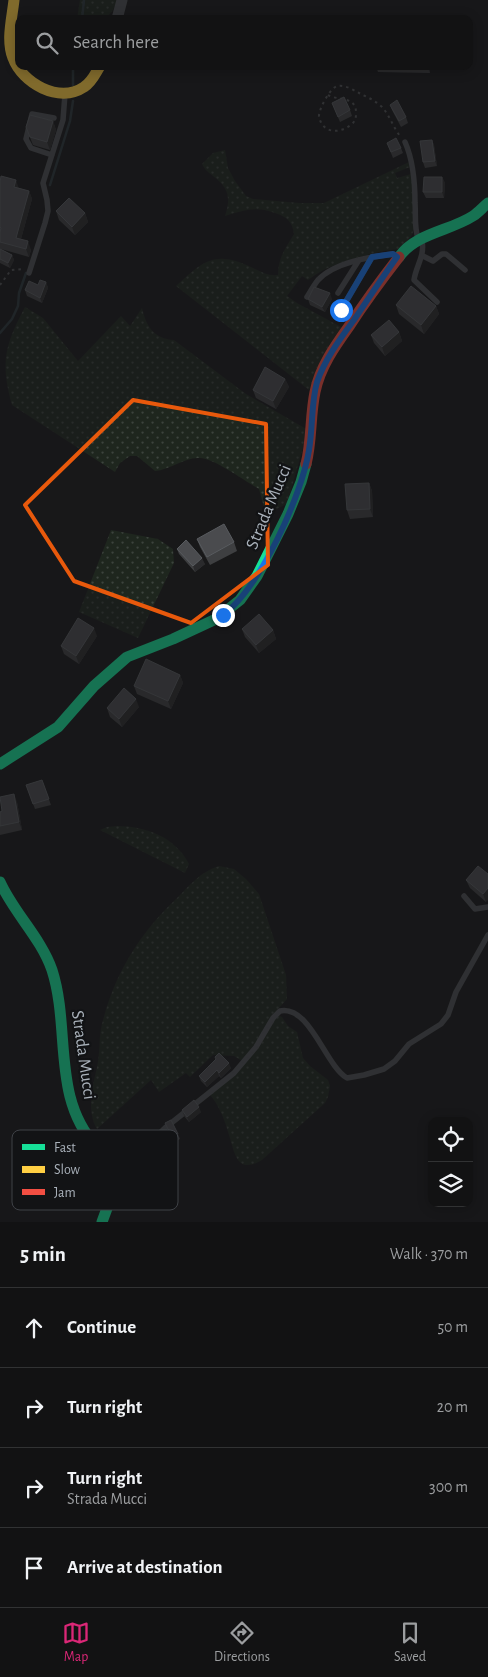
<!DOCTYPE html>
<html lang="en">
<head>
<meta charset="utf-8">
<style>
	body { margin:0; font-family:"Alegreya Sans",sans-serif; background:#1b1b1c; color:#f1f3f6 }
	.controls { position:absolute; right:15px; bottom:15px; display:grid; overflow:hidden; border-radius:10px; box-shadow:0 2px 12px #0003 }
	.controls button { width:45px; height:45px; display:grid; place-items:center; padding:0; border:0; border-bottom:1px solid #313233; background:#121213; color:#f1f3f6; font:25px sans-serif }
	.stop { position:absolute; width:15px; height:15px; margin:-11px; border:4px solid #1a73e8; border-radius:50%; background:#fff }
	.stop.end { background:#1a73e8; border-color:#fff; box-shadow:0 1px 5px #0008 }
	.list { margin:0; padding:0; list-style:none }
	h2 { display:flex; justify-content:space-between; align-items:center; height:65px; margin:0; padding:0 20px; font-size:21px }
	h2 small { font-size:16px; font-weight:400; color:#9c9ea0 }
	.list li { display:grid; grid-template-columns:32px 1fr auto; gap:15px; align-items:center; box-sizing:border-box; height:80px; padding:0 20px; border-top:1px solid #313233 }
	.list b { display:block; font-size:19px; white-space:nowrap }
	.list p { margin:0; font-size:16px; white-space:nowrap; color:#9c9ea0 }
	.list em { font-size:16px; font-style:normal; color:#9c9ea0 }
	.icon { flex:none; width:28px; height:28px; fill:none; stroke:currentColor; stroke-width:2; stroke-linecap:round; stroke-linejoin:round }
	.map { position:relative; flex:none; width:488px; height:1222px; overflow:hidden }
	.search { position:absolute; background:#121213; box-shadow:0 2px 12px #0003; left:15px; right:15px; top:15px; height:55px; display:flex; align-items:center; gap:12px; box-sizing:border-box; padding:0 18px; border-radius:10px; color:#9c9ea0; font-size:19px }
	.sheet { height:385px; background:#121213 }
	nav { display:flex; justify-content:space-around; align-items:center; box-sizing:border-box; height:70px; border-top:1px solid #313233; background:#121213; font-size:14px; color:#9c9ea0 }
	nav a { display:grid; justify-items:center; gap:2px }
	nav .on { color:#db2777 }
	.map>svg:first-child { display:block }
</style>
</head>
<body>
<div class="map">
<svg width="488" height="1222" viewBox="0 0 488 1222">
	<defs>
		<pattern id="grass-dots" width="8" height="8" patternUnits="userSpaceOnUse" patternTransform="scale(1.25)"><rect width="8" height="8" fill="#1e261e"/><path d="M2 2h.1M6 6h.1" fill="none" stroke="#3c433d" stroke-width="1.8" stroke-linecap="round"/></pattern>
	</defs>
	<rect width="100%" height="100%" fill="#181819"/>
	<path fill="url(#grass-dots)" d="M 80,0 L 117,0 C 111,23 97,19 77,19 Z
		M 225,150 L 228,168 L 235,181 L 246,196 L 253,199 L 299,203 L 324,203 L 409,162 L 410,167 L 395,173 L 397,178 L 411,174 C 413,190 418,216 413,232 C 411,238 405,246 398,249 C 394,250 388,250 383,251 C 356,258 330,263 308,280 L 302,276 L 287,296 L 297,303 L 343,328 L 309,390 L 176,286 C 203,261 215,249 253,268 C 262,272 268,276 278,275 C 278,258 285,249 294,234 C 292,221 287,217 275,213 C 255,206 245,210 225,216 C 231,198 229,188 213,176 C 208,172 205,170 202,164 L 213,153 Z
		M 25,307 L 43,318 L 78,361 L 121,316 L 130,326 L 142,308 C 146,326 154,339 174,340 L 246,394 L 308,430 L 287,504 L 266,514 L 259,489 C 246,482 214,458 200,458 C 184,457 170,470 155,471 L 137,456 L 130,456 L 120,463 L 115,472 L 12,405 C 0,362 5,345 25,307 Z
		M 111,530 L 158,539 L 173,549 L 174,563 L 138,638 L 79,612 Z
		M 117,826 C 146,826 175,837 189,864 L 185,873 L 100,830 L 107,827 Z
		M 219,866 L 234,869 L 246,879 L 259,894 L 286,975 L 287,999 L 271,1017 L 262,1035 L 242,1061 L 234,1056 L 213,1055 L 190,1077 L 186,1073 L 159,1092 L 151,1080 L 97,1129 C 85,1108 94,1083 98,1062 C 100,1049 99,1036 102,1024 C 115,973 139,934 177,898 C 190,885 200,872 219,866 Z
		M 278,1015 L 282,1017 L 288,1026 L 297,1032 L 303,1058 L 310,1066 L 328,1080 L 330,1086 L 328,1097 L 325,1103 L 262,1160 C 237,1175 235,1154 229,1135 C 225,1121 219,1104 209,1094 L 227,1081 Z"/>
	<g fill="none" stroke-linecap="round" stroke-linejoin="round">
		<path stroke="#2a363b" stroke-width="2.5" d="M 82,19 L 84,0
			M 73,85 L 73,66
			M 50,185 L 70,121 L 73,101
			M 0,333 L 12,319 L 18,306 L 19,293 L 26,273"/>
		<path stroke="#4e5053" stroke-width="2" stroke-dasharray="2.5 4" stroke-linecap="butt" d="M 328,95 C 337,101 357,95 356,114 C 356,118 355,121 352,124 C 340,134 323,134 319,117 C 318,110 331,86 338,86 C 346,85 353,90 359,93 C 367,97 376,101 382,107 C 390,116 393,127 400,136
			M 0,285 L 11,270 L 24,269"/>
		<path stroke="#4c4f52" stroke-width="5.5" d="M 405,142 C 413,160 415,184 415,203 C 416,215 414,227 418,238
			M 52,155 L 31,148 L 26,139 L 32,114 L 54,118
			M 422,241 C 425,256 416,266 414,280 L 437,302
			M 423,256 L 433,261 L 442,254 L 446,254 L 465,270
			M 29,273 L 45,223 L 48,211 L 47,200 L 43,183 L 63,120 L 65,94
			M 338,293 L 359,260
			M 307,297 C 310,292 314,285 318,280 C 335,262 370,257 393,254 L 397,257
			M 341,310 L 372,257
			M 464,896 L 475,909 L 488,907
			M 125,1167 L 165,1128 L 234,1073 L 256,1047 L 273,1018 L 280,1011 C 310,1005 325,1065 347,1078 L 364,1075 L 384,1069 L 395,1061 L 409,1044 L 441,1024 L 448,1015 L 456,992 L 488,935"/>
		<path stroke="#4c4f52" stroke-width="11" d="M 117,19 L 122,0"/>
		<path stroke="#16e098" stroke-width="11" d="M 399,257 C 416,233 450,231 473,216 C 479,212 483,207 488,203
			M 0,764 L 58,727 L 94,686 L 127,657 L 173,639 L 216,619 L 240,600 L 257,576 L 288,514 L 301,482 L 306,464
			M 0,882 C 14,913 41,938 52,970 C 71,1029 51,1099 97,1147 C 105,1155 116,1161 125,1167 L 117,1181 L 102,1222"/>
		<path stroke="#ffcf43" stroke-width="11" d="M 14,0 C 12,19 6,40 13,58 C 22,83 59,104 84,87 C 92,82 95,74 100,66"/>
		<path stroke="#f24e42" stroke-width="11" d="M 306,464 C 312,441 310,416 315,392 C 320,367 335,346 350,325 C 365,302 382,279 399,257"/>
	</g>
	<path fill="#3e3f41" d="M 376,66 L 430,66 L 430,73 L 378,72 Z
		M 332,103 L 350,110 L 352,116 L 340,122 Z
		M 390,105 L 406,117 L 408,123 L 401,127 L 392,110 Z
		M 53,121 L 56,130 L 50,150 L 33,145 L 26,127 Z
		M 432,140 L 434,145 L 437,166 L 425,168 L 423,162 Z
		M 387,143 L 401,148 L 403,153 L 393,158 Z
		M 442,177 L 445,183 L 444,198 L 426,198 L 423,192 Z
		M 0,182 L 29,191 L 32,199 L 21,239 L 31,250 L 29,257 L 1,249 L 12,255 L 14,260 L 10,268 L 0,263 Z
		M 56,211 L 85,213 L 88,222 L 75,235 L 59,220 Z
		M 46,282 L 48,288 L 42,303 L 27,296 L 25,290 Z
		M 308,299 L 332,299 L 325,312 L 310,305 Z
		M 396,305 L 436,306 L 439,314 L 424,334 L 399,314 Z
		M 399,332 L 402,341 L 385,356 L 374,343 L 371,335 Z
		M 285,379 L 289,387 L 276,409 L 256,398 L 253,390 Z
		M 369,483 L 372,491 L 373,517 L 350,519 L 347,510 Z
		M 197,539 L 234,542 L 237,551 L 210,565 L 200,547 Z
		M 177,549 L 205,564 L 195,572 L 179,554 Z
		M 242,629 L 273,630 L 276,639 L 259,653 L 245,637 Z
		M 97,636 L 79,664 L 64,654 L 61,646 Z
		M 180,675 L 183,683 L 171,709 L 137,694 L 134,686 Z
		M 139,707 L 122,727 L 110,717 L 107,708 Z
		M 42,780 L 51,805 L 35,809 L 26,785 Z
		M 17,802 L 22,830 L 0,835 L 0,812 Z
		M 488,874 L 486,902 L 470,888 L 466,880 Z
		M 215,1057 L 231,1068 L 221,1078 L 219,1076 L 207,1087 L 201,1081 L 199,1076 L 216,1059 Z
		M 182,1110 L 201,1112 L 189,1122 L 184,1116 Z
		M 165,1123 L 178,1134 L 180,1139 L 174,1142 Z
		M 161,1143 L 166,1150 L 155,1162 L 145,1152 L 143,1146 Z"/>
	<path fill="#2a2a2c" d="M 428,66 L 430,66 L 430,73 L 428,68 Z
		M 53,121 L 56,130 L 50,150 L 47,142 Z
		M 432,140 L 434,145 L 437,166 L 435,161 Z
		M 442,177 L 445,183 L 444,198 L 442,192 Z
		M 16,180 L 19,189 L 14,187 Z
		M 29,191 L 32,199 L 19,246 L 16,238 Z
		M 85,213 L 88,222 L 75,235 L 72,227 Z
		M 28,241 L 31,250 L 29,257 L 26,249 Z
		M 12,255 L 14,260 L 10,268 L 8,263 Z
		M 46,282 L 48,288 L 42,303 L 40,298 Z
		M 330,293 L 332,299 L 325,312 L 322,307 Z
		M 436,306 L 439,314 L 424,334 L 421,325 Z
		M 399,332 L 402,341 L 385,356 L 382,347 Z
		M 285,379 L 289,387 L 276,409 L 273,401 Z
		M 369,483 L 372,491 L 373,517 L 370,509 Z
		M 202,558 L 205,564 L 195,572 L 193,566 Z
		M 94,628 L 97,636 L 79,664 L 76,656 Z
		M 273,630 L 276,639 L 259,653 L 256,645 Z
		M 180,675 L 183,683 L 171,709 L 168,701 Z
		M 136,699 L 139,707 L 122,727 L 119,719 Z
		M 14,794 L 17,802 L 22,830 L 19,822 Z
		M 488,888 L 488,900 L 486,902 L 483,894 Z
		M 229,1063 L 231,1068 L 221,1078 L 219,1073 Z
		M 217,1070 L 219,1076 L 207,1087 L 205,1082 Z
		M 199,1107 L 201,1112 L 189,1122 L 187,1117 Z
		M 160,1140 L 162,1145 L 160,1152 L 152,1156 L 153,1159 L 151,1154 L 155,1144 Z
		M 165,1147 L 166,1150 L 155,1162 L 154,1159 Z
		M 172,1164 L 173,1166 L 165,1174 L 164,1172 Z"/>
	<path fill="#4a4b4e" stroke="#585b5f" d="M 380,66 L 428,66 L 428,68 Z
		M 344,97 L 350,110 L 338,117 L 332,103 Z
		M 397,100 L 406,117 L 399,121 L 390,105 Z
		M 30,115 L 53,121 L 47,142 L 30,137 L 26,127 Z
		M 396,138 L 401,148 L 391,152 L 387,143 Z
		M 432,140 L 435,161 L 423,162 L 420,141 Z
		M 1,176 L 16,180 L 14,187 L 29,191 L 16,238 L 28,241 L 26,249 L 0,242 L 0,232 L 1,228 L 0,227 L 0,182 Z
		M 424,177 L 442,177 L 442,192 L 423,192 Z
		M 69,198 L 85,213 L 72,227 L 56,211 Z
		M 0,249 L 12,255 L 8,263 L 0,259 Z
		M 40,280 L 46,282 L 40,298 L 25,290 L 29,281 L 38,285 Z
		M 411,286 L 436,306 L 421,325 L 396,305 Z
		M 314,287 L 330,293 L 322,307 L 308,299 Z
		M 389,320 L 399,332 L 382,347 L 371,335 Z
		M 265,367 L 285,379 L 273,401 L 253,390 Z
		M 369,483 L 370,509 L 347,510 L 345,484 Z
		M 224,524 L 234,542 L 207,557 L 197,539 Z
		M 186,540 L 202,558 L 193,566 L 177,549 Z
		M 259,614 L 273,630 L 256,645 L 242,629 Z
		M 78,618 L 94,628 L 76,656 L 61,646 Z
		M 146,659 L 180,675 L 168,701 L 134,686 Z
		M 124,688 L 136,699 L 119,719 L 107,708 Z
		M 42,780 L 49,799 L 33,804 L 26,785 Z
		M 14,794 L 19,822 L 0,826 L 0,812 L 2,811 L 0,797 Z
		M 478,866 L 488,874 L 488,888 L 483,894 L 466,880 Z
		M 219,1053 L 229,1063 L 219,1073 L 217,1070 L 205,1082 L 199,1076 L 216,1059 L 215,1057 Z
		M 194,1100 L 199,1107 L 187,1117 L 182,1110 Z
		M 171,1120 L 178,1134 L 172,1137 L 165,1123 Z"/>
	<g fill="none" stroke-linecap="round" stroke-linejoin="round">
		<path stroke="#1a73e8" stroke-width="6" d="M 223,615 C 260,588 302,495 309,450 C 313,427 311,403 317,382 C 325,359 340,339 354,320 C 368,299 382,278 397,257 L 393,254 L 372,257 L 341,310"/>
	</g>
	<path d="M0 0H488V1222H0ZM 133,400 L 266,424 L 268,565 L 191,623 L 74,581 L 25,505 Z" fill="#181819" fill-opacity=".55" fill-rule="evenodd"/>
	<path fill="none" stroke="#e8590c" stroke-width="4" stroke-linejoin="round" d="M 133,400 L 266,424 L 268,565 L 191,623 L 74,581 L 25,505 Z"/>
	<g text-anchor="middle" dominant-baseline="central" stroke-width="4.5" stroke-linejoin="round" paint-order="stroke">
		<g font-size="18" fill="#a9b1ba" stroke="#121315">
			<text transform="translate(269 507) rotate(-67)">Strada Mucci</text>
			<text transform="translate(83 1055) rotate(82)">Strada Mucci</text>
		</g>
	</g>
	<rect x="12" y="1130" width="166" height="80" rx="8" fill="#121315" stroke="#3f4247" stroke-width="1"/>
	<rect x="22" y="1144" width="23" height="6" fill="#16e098"/>
	<rect x="22" y="1166" width="23" height="7" fill="#ffcf43"/>
	<rect x="22" y="1189" width="23" height="6" fill="#f24e42"/>
	<g font-size="14" fill="#a9b1ba">
		<text x="54" y="1152">Fast</text>
		<text x="54" y="1174">Slow</text>
		<text x="54" y="1197">Jam</text>
	</g>
</svg>
<div class="controls">
<button><svg class="icon" aria-label="locate" viewBox="0 0 24 24"><circle cx="12" cy="12" r="6"/><path d="M12 2v4M12 18v4M2 12h4M18 12h4"/></svg></button>
<button><svg class="icon" aria-label="layers" viewBox="0 0 24 24"><path d="M12 4l9 5-9 5-9-5zM3 14l9 5 9-5"/></svg></button>
</div>
<div class="stop" style="left:341px;top:310px"></div>
<div class="stop end" style="left:223px;top:615px"></div>
<div class="search"><svg class="icon" aria-label="search" viewBox="0 0 24 24"><circle cx="10" cy="10" r="6"/><path d="M15 15l6 6"/></svg>Search here</div>
</div>
<section class="sheet">
<h2>5 min<small>Walk · 370 m</small></h2>
<ul class="list">
<li><svg class="icon" aria-label="ahead" viewBox="0 0 24 24"><path d="M12 20V5M6 11l6-6 6 6"/></svg><div><b>Continue</b></div><em>50 m</em></li>
<li><svg class="icon" aria-label="right" viewBox="0 0 24 24"><path d="M7 20v-9h11M14 6l5 5-5 5"/></svg><div><b>Turn right</b></div><em>20 m</em></li>
<li><svg class="icon" aria-label="right" viewBox="0 0 24 24"><path d="M7 20v-9h11M14 6l5 5-5 5"/></svg><div><b>Turn right</b><p>Strada Mucci</p></div><em>300 m</em></li>
<li><svg class="icon" aria-label="arrive" viewBox="0 0 24 24"><path d="M6 21V4h12l-3 4 3 4H6"/></svg><div><b>Arrive at destination</b></div></li>
</ul>
</section>
<nav>
<a class="on"><svg class="icon" aria-label="map" viewBox="0 0 24 24"><path d="M3 6l6-2 6 2 6-2v14l-6 2-6-2-6 2zM9 4v14M15 6v14"/></svg>Map</a>
<a><svg class="icon" aria-label="directions" viewBox="0 0 24 24"><path d="M12 3l9 9-9 9-9-9zM9 14v-3h6M13 9l2 2-2 2"/></svg>Directions</a>
<a><svg class="icon" aria-label="saved" viewBox="0 0 24 24"><path d="M7 4h10v16l-5-4-5 4z"/></svg>Saved</a>
</nav>
</body>
</html>
